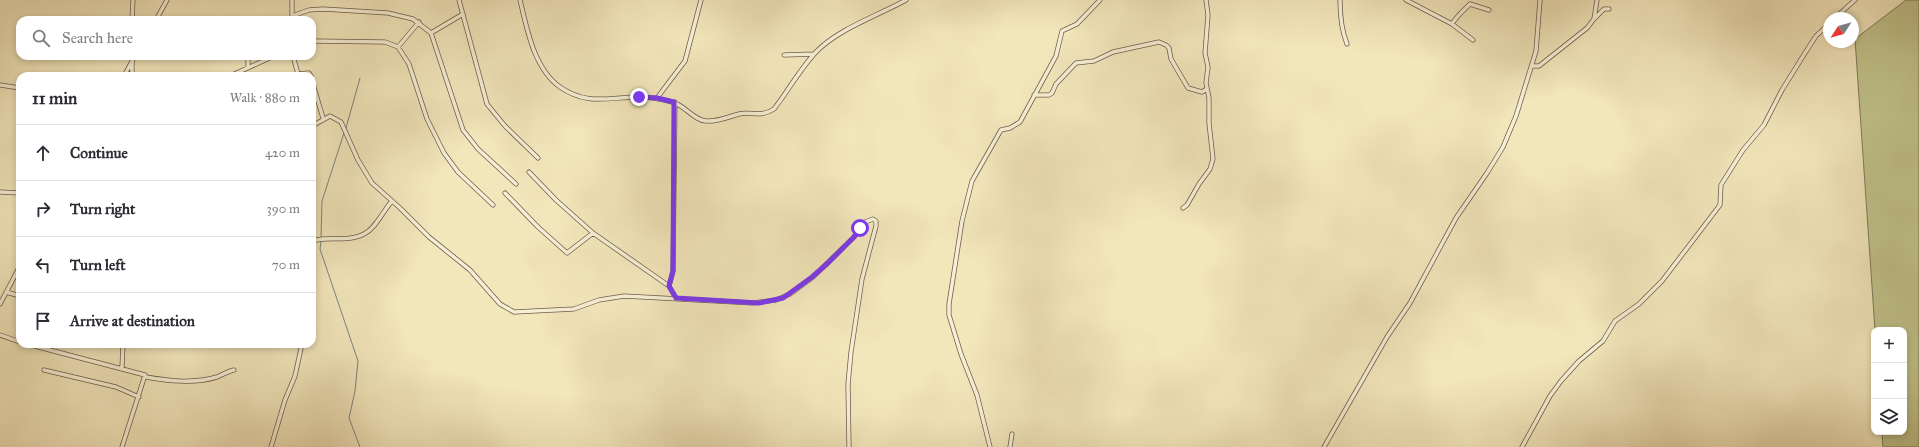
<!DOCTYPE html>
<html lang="en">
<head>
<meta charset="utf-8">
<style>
	body { margin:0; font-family:"IM FELL Great Primer",serif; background:#f7f7f7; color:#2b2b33 }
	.controls { position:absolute; right:12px; bottom:12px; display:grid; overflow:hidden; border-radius:8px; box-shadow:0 2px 6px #0003 }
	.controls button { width:36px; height:36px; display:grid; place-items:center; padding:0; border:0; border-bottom:1px solid #e1e1e2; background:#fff; color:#2b2b33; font:20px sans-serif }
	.compass { position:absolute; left:1823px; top:12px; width:36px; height:36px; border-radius:50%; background:#fff; box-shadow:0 2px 6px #0003; rotate:234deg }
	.stop { position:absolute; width:12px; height:12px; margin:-9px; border:3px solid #7c3aed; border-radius:50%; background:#fff }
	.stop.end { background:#7c3aed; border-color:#fff; box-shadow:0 1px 4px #0008 }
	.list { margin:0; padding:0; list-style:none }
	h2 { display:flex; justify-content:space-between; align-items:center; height:52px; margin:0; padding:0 16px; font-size:17px }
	h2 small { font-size:13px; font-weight:400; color:#7c7c81 }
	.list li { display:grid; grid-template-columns:26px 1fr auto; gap:12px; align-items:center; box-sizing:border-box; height:56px; padding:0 16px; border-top:1px solid #e1e1e2 }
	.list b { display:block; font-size:15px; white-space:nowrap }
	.list em { font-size:13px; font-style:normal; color:#7c7c81 }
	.icon { flex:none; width:22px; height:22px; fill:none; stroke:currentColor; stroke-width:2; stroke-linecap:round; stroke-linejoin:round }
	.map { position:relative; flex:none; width:1919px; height:447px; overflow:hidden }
	.search { position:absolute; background:#fff; box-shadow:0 2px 6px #0003; left:16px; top:16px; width:300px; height:44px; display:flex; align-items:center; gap:10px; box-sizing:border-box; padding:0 14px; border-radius:12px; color:#7c7c81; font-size:15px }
	.panel { position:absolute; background:#fff; box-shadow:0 2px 6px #0003; left:16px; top:72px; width:300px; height:276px; border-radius:12px }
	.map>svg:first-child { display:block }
</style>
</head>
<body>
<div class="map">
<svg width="1919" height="447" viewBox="0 0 1919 447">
	<rect width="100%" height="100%" fill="#f2e6bb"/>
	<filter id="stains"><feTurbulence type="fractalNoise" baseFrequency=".005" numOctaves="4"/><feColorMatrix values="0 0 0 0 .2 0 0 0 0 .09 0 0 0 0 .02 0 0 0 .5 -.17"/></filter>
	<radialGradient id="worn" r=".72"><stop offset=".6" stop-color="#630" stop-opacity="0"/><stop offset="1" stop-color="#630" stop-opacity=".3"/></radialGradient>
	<path fill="#c1c38c" stroke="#7e795c" d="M 1906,0 L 1919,0 L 1919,447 L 1883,447 L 1882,432 L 1904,432 L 1904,330 L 1875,330 L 1855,39 Z"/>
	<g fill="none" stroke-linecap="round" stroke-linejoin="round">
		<path stroke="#798482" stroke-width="1" d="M 346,128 L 360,78
			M 321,238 L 322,201 L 344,133
			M 321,241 L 320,249 L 358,361 L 355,391 L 349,418 L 360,447"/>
		<g stroke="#6a5d4f" stroke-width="5">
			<path id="minor" d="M 459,0 L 487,104 L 505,126 L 538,158
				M 520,0 C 527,29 534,69 560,87 C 587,106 609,97 639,97 C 650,97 661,99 672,102 C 685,105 693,120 706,121 C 717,122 728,117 739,114 C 752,111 760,118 774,109 C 788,91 800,69 816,52 C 838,29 877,16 906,0
				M 1340,0 C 1340,16 1341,29 1347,44
				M 1406,0 L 1452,24 L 1473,40
				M 292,16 L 309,10 L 323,9 L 388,13 L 413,19 L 431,33 L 463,130 L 478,149 L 516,184
				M 1835,18 L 1855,0
				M 1594,19 L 1604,9 L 1609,9
				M 132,20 L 133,0
				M 156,20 L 167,0
				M 292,20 L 292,0
				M 1452,24 C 1457,16 1464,10 1470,4 L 1489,10
				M 431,33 L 463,14
				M 312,41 L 385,42 L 398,47 L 409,64 L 427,119 L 444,153 L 458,172 L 493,205
				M 398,47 L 419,22
				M 784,55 L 814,54
				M 293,56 L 298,74 L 309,73 L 311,76
				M 1532,66 L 1539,66 L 1587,28 L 1594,19 L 1597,0
				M 248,68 L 248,56
				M 124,76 L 135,56
				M 132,76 L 132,61
				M 230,76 L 274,56
				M 312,81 L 323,118
				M 0,85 L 20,88
				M 1034,95 L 1049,95 L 1052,93 L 1056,84 L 1076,63 L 1094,61 L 1113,52 L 1159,42 L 1166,45 L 1169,48 L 1171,59 L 1188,88 L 1202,92 L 1207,89
				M 657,98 L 685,61 L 701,0
				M 312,126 L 330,116 L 341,122 L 358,160 L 372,183 L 400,208 L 429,237 L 470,270 L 500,304 L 514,312 L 574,309 L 599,300 L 624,296 L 753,303 L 776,300 L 790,294 L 813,277 L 854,237 L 865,222 L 873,219 L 876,221 L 876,226 L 862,279 L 851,352 L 848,384 L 849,447
				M 529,172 L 556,200 L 593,233 L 669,286 L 676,298
				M 0,192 L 20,193
				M 505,193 L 538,227 L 567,253 L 593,233
				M 1183,208 L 1187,205 L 1199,184 L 1210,169 L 1213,159 L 1209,123 L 1209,98 L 1206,83 L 1208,67 L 1205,53 L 1208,15 L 1206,0
				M 312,242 C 321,235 348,243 364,234 C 376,228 383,211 392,201
				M 669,286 L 673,271 L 675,102
				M 6,292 L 20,296
				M 0,304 L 20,266
				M 0,335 L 20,342
				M 27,344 L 145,375 L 122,447
				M 122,368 L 123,344
				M 44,370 L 116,387 L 139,397
				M 146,377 C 169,381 194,384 217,377 C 222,375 228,371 234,370
				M 271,447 L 285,400 L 295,376 L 302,344
				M 990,447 L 977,395 L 961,354 L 949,315 L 949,304 L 962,221 L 972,181 L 1001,130 L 1010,128 L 1020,122 L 1056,56 L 1062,31 L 1077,24 L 1100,0
				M 1010,447 L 1012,434
				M 1324,447 L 1387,337 L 1410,303 L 1456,218 L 1487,173 L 1503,147 L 1516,116 L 1536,51 L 1540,0
				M 1522,447 L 1550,396 L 1561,381 L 1579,361 L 1603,341 L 1615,321 L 1639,304 L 1662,281 L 1720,205 L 1721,185 L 1743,150 L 1764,125 L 1782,90 L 1805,53 L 1816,36 L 1829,24"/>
		</g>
		<use href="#minor" stroke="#f7efd3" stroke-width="3.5"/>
	</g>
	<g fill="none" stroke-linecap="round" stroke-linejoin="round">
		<path stroke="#7c3aed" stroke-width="5" d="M 639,97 L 657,98 L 674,102 L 673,271 L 669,286 L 676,298 L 759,303 L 783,298 L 812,277 L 828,263 L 854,237 L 860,228"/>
	</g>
	<rect width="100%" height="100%" filter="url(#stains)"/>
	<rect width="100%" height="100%" fill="url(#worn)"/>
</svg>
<div class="controls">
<button>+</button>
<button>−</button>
<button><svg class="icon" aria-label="layers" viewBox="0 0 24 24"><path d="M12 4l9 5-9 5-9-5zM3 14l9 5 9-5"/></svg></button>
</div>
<svg class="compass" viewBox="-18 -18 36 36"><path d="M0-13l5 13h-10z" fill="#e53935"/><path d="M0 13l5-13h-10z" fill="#7c7c81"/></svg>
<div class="stop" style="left:860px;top:228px"></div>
<div class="stop end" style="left:639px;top:97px"></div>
<div class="search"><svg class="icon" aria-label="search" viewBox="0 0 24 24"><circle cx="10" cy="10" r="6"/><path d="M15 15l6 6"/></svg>Search here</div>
<section class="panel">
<h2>11 min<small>Walk · 880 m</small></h2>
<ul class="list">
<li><svg class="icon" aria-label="ahead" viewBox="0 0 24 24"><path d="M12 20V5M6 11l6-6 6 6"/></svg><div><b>Continue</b></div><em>420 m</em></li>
<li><svg class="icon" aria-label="right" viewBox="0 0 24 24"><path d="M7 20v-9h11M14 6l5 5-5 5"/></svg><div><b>Turn right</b></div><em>390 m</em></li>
<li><svg class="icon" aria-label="left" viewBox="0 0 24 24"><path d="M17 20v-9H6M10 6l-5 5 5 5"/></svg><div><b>Turn left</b></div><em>70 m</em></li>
<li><svg class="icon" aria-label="arrive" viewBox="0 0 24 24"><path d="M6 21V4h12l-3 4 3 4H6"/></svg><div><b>Arrive at destination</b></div></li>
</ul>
</section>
</div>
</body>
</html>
